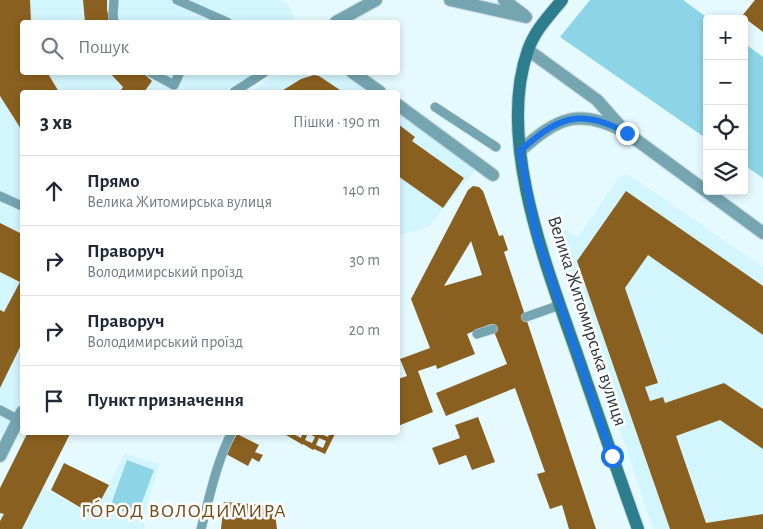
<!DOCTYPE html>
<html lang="uk">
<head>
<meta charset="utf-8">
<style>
	body { margin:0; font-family:"Alegreya Sans",sans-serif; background:#f6f6f7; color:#1f2937 }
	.controls { position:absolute; right:15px; top:15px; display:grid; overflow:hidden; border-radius:5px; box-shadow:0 2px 8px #0003 }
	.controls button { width:45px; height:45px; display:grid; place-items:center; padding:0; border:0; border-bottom:1px solid #e0e1e3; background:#fff; color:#1f2937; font:25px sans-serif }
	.stop { position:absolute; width:15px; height:15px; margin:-11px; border:4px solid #1a73e8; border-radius:50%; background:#fff }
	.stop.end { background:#1a73e8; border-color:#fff; box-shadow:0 1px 5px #0008 }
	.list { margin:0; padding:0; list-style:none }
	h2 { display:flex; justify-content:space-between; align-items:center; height:65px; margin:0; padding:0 20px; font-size:21px }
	h2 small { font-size:16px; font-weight:400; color:#747a83 }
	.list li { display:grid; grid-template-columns:32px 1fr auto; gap:15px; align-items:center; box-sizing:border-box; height:70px; padding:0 20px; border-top:1px solid #e0e1e3 }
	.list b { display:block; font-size:19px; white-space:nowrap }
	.list p { margin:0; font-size:16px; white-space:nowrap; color:#747a83 }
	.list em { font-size:16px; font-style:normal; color:#747a83 }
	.icon { flex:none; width:28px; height:28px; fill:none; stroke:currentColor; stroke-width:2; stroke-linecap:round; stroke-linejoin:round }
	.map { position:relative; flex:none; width:763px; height:529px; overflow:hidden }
	.search { position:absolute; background:#fff; box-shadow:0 2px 8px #0003; left:20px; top:20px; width:380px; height:55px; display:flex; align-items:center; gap:12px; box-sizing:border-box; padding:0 18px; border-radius:5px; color:#747a83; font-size:19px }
	.panel { position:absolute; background:#fff; box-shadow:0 2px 8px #0003; left:20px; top:90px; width:380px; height:345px; border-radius:5px }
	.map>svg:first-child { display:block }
</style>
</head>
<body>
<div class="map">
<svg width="763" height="529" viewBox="0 0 763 529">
	<rect width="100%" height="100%" fill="#e5faff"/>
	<path fill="#d3f6fe" d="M 0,0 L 278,0 L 288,4 L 297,22 L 22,22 L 22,72 L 256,73 L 223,92 L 22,92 L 22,396 L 0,438 Z
		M 280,72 L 344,73 L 372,92 L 250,92 Z
		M 398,111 L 477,168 L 430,226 L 398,236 Z
		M 626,175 L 632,177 L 763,267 L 763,529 L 653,529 L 551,221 L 578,237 L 619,177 Z
		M 125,453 L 159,464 L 144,518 L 145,529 L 0,529 L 0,513 L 24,525 L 43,488 L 93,515 Z"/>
	<path fill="#8dd5e6" d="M 590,0 L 683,0 L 709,19 L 707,19 L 707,139 L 560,37 Z
		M 744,43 L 763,57 L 763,178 L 744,165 Z
		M 127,460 L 154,470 L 137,516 L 110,507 Z"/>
	<path fill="#8a6020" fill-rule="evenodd" d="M 0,0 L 30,0 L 31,22 L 22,22 L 22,72 L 47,72 L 59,92 L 22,92 L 21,129 L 0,96 Z
		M 83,0 L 107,0 L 107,10 L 110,22 L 85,22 Z
		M 755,0 L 763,0 L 763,32 L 742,16 Z
		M 109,72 L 142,72 L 152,81 L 144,92 L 120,92 L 123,87 Z
		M 314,75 L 319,76 L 343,92 L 280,92 L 301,79 Z
		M 398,124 L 415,137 L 412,141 L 464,178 L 443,208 L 398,176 Z
		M 473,186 L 479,187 L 483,191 L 499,236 L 503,235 L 508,250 L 504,252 L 596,529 L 569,529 L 562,505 L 550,509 L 537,474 L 545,472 L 515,388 L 446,416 L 436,393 L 507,364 L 491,324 L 467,334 L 475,354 L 437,369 L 436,365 L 418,371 L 433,412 L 398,426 L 398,379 L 407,376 L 400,359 L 430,348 L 411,299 L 468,190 ZM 471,241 L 482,275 L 444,286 Z
		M 626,191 L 763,286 L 763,335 L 648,255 L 625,288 L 658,383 L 645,387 L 650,401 L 663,397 L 665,403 L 724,383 L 763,409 L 763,449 L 720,420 L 676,436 L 706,523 L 763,514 L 763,529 L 670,529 L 577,261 Z
		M 0,223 L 22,234 L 22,343 L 0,388 L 0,310 L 4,312 L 20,282 L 0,272 Z
		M 478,417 L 495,462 L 472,470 L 466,455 L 439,465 L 432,448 L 460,438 L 455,425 Z
		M 28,432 L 71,432 L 22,529 L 0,529 L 0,521 L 4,514 L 0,513 L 0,488 Z
		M 281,432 L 290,432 L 301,438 L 303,432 L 322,432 L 321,434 L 328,437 L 330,432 L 336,432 L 325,454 L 314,449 L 313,450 L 303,444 L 303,445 ZM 308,433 L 315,437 L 312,443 L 305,440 ZM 319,438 L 326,441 L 323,448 L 316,445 Z
		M 237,434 L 259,445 L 255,452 L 263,455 L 259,462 L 252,458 L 248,466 L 226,454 Z
		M 64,463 L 109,485 L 93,515 L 51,490 Z
		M 224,502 L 274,506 L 277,529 L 221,529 Z"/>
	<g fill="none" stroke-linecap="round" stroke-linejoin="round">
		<g stroke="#c4d7dc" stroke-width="10">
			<path id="lane" d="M 114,0 L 113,15 L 114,22
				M 177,0 L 227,22
				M 150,72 L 174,85
				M 174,85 L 180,72
				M 234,92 L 265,72
				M 435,107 L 496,147
				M 0,196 L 22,206
				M 526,317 L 560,305
				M 477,334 L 493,329
				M 0,410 L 19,420
				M 201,529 C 210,496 216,463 232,432"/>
		</g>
		<g stroke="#c4d7dc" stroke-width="14">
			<path id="street" d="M 450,0 L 526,17
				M 504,0 L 524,15
				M 336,22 L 376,0
				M 528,50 L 597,100 L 620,126
				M 352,72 L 380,92
				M 398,105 L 493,175
				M 520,151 C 558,117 580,107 627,133 L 763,233
				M 0,456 L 22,412"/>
		</g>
		<g stroke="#c4d7dc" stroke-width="14">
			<path id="secondary" d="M 562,0 C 549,16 535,30 528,50 C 496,140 547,268 577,354 C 597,412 617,471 638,529"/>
		</g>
		<use href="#lane" stroke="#75a5b1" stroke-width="9"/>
		<use href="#street" stroke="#75a5b1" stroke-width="12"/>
		<use href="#secondary" stroke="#2c7e8f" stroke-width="12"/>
	</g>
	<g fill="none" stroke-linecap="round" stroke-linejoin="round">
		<path stroke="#1a73e8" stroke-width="6" d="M 612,456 L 536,234 L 520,151 C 558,117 580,107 627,133"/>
	</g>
	<g text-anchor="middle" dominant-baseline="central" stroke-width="5" stroke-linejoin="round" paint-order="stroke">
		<g font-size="19" fill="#2b383c" stroke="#fff">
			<text transform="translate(587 321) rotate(72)">Велика Житомирська вулиця</text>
		</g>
		<g font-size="20" letter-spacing="1" fill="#704e1c" stroke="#fff">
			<text x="184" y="511">ГО́РОД ВОЛОДИМИРА</text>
		</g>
	</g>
</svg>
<div class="controls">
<button>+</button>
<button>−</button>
<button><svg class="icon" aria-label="locate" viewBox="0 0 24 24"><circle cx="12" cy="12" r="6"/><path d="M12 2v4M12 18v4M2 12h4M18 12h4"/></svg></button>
<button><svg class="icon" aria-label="layers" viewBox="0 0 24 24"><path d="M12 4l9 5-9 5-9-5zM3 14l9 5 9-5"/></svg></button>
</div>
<div class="stop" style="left:612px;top:456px"></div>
<div class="stop end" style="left:627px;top:133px"></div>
<div class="search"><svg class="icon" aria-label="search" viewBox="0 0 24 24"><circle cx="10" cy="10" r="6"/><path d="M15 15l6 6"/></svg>Пошук</div>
<section class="panel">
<h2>3 хв<small>Пішки · 190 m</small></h2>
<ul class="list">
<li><svg class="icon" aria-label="ahead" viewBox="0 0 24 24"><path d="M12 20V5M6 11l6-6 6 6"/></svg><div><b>Прямо</b><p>Велика Житомирська вулиця</p></div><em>140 m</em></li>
<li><svg class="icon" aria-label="right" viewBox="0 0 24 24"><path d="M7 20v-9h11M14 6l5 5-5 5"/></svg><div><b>Праворуч</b><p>Володимирський проїзд</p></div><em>30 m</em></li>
<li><svg class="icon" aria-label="right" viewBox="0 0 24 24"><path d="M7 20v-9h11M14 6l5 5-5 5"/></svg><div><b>Праворуч</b><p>Володимирський проїзд</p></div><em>20 m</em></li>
<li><svg class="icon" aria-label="arrive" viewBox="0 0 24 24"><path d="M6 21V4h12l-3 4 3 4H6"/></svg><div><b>Пункт призначення</b></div></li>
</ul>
</section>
</div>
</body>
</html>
